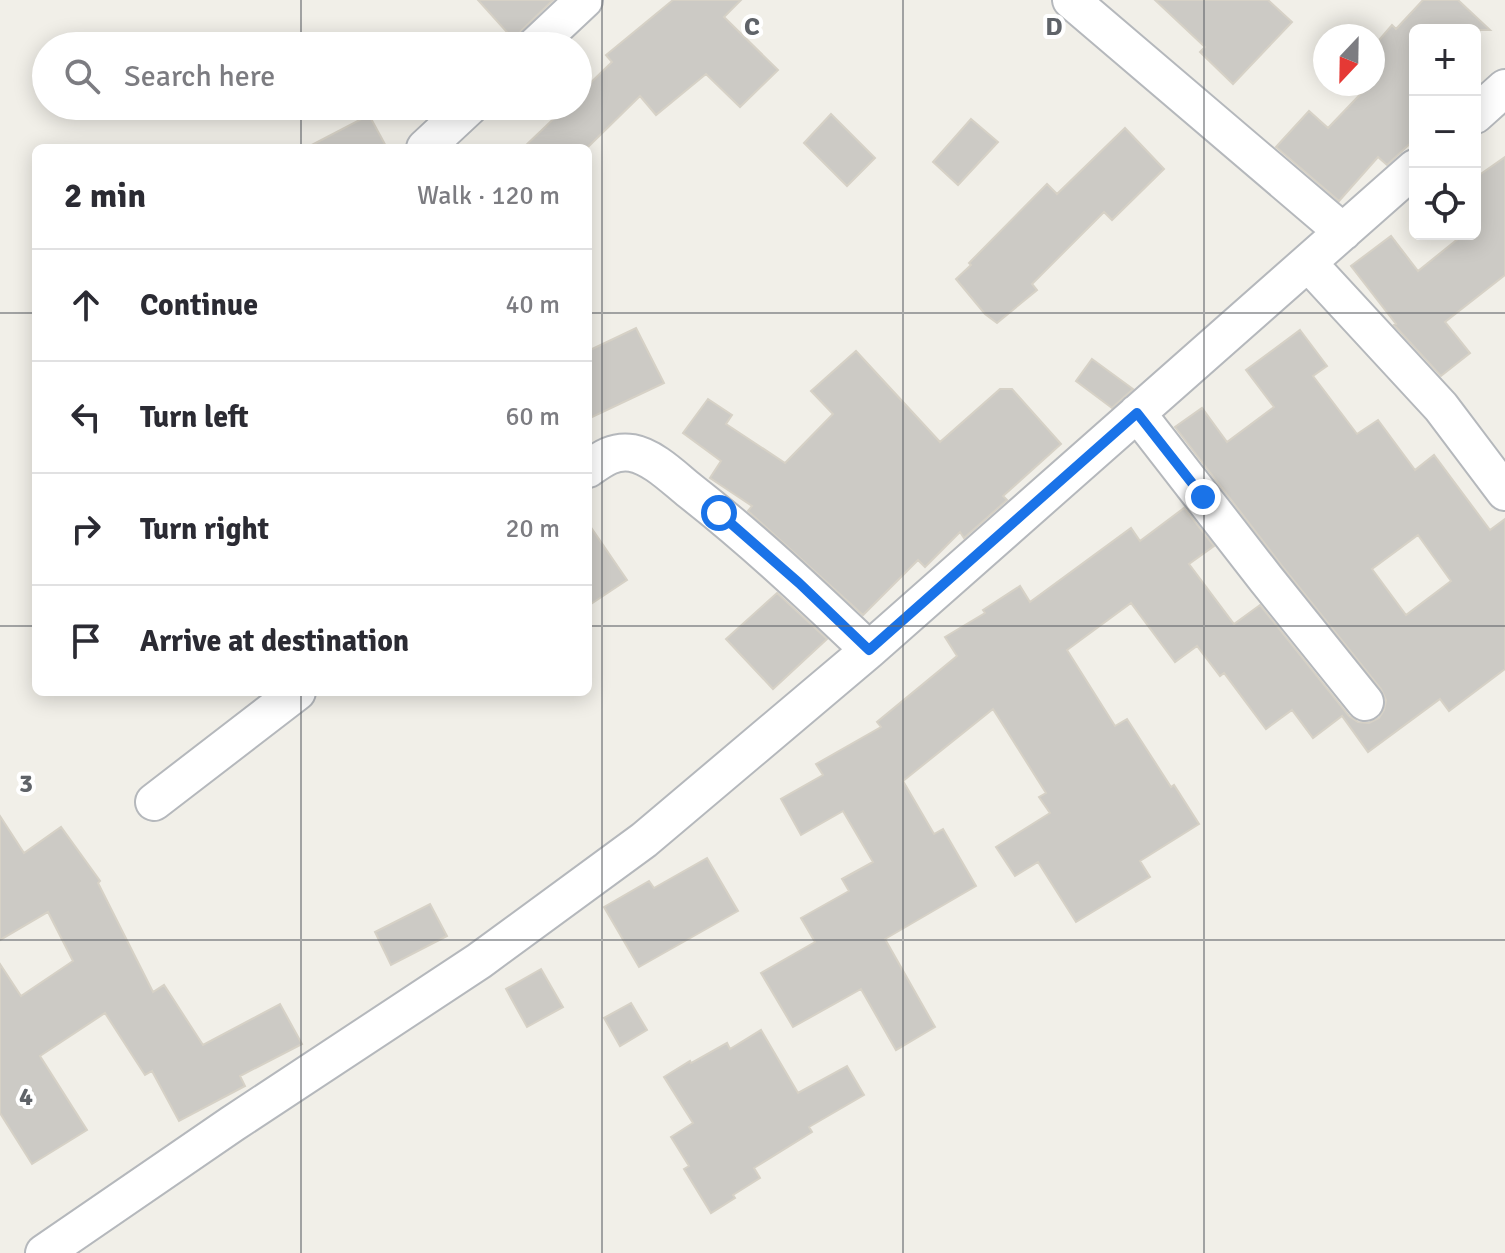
<!DOCTYPE html>
<html lang="en">
<head>
<meta charset="utf-8">
<style>
	body { margin:0; font-family:Signika,sans-serif; background:#f7f7f7; color:#2b2b33 }
	.controls { position:absolute; right:24px; top:24px; display:grid; overflow:hidden; border-radius:12px; box-shadow:0 4px 20px #0003 }
	.controls button { width:72px; height:72px; display:grid; place-items:center; padding:0; border:0; border-bottom:2px solid #e1e1e2; background:#fff; color:#2b2b33; font:40px sans-serif }
	.compass { position:absolute; left:1313px; top:24px; width:72px; height:72px; border-radius:50%; background:#fff; box-shadow:0 4px 20px #0003; rotate:202deg }
	.stop { position:absolute; width:24px; height:24px; margin:-18px; border:6px solid #1a73e8; border-radius:50%; background:#fff }
	.stop.end { background:#1a73e8; border-color:#fff; box-shadow:0 2px 8px #0008 }
	.list { margin:0; padding:0; list-style:none }
	h2 { display:flex; justify-content:space-between; align-items:center; height:104px; margin:0; padding:0 32px; font-size:34px }
	h2 small { font-size:26px; font-weight:400; color:#7c7c81 }
	.list li { display:grid; grid-template-columns:52px 1fr auto; gap:24px; align-items:center; box-sizing:border-box; height:112px; padding:0 32px; border-top:2px solid #e1e1e2 }
	.list b { display:block; font-size:30px; white-space:nowrap }
	.list em { font-size:26px; font-style:normal; color:#7c7c81 }
	.icon { flex:none; width:44px; height:44px; fill:none; stroke:currentColor; stroke-width:2; stroke-linecap:round; stroke-linejoin:round }
	.map { position:relative; flex:none; width:1505px; height:1253px; overflow:hidden }
	.search { position:absolute; background:#fff; box-shadow:0 4px 20px #0003; left:32px; top:32px; width:560px; height:88px; display:flex; align-items:center; gap:20px; box-sizing:border-box; padding:0 28px; border-radius:44px; color:#7c7c81; font-size:30px }
	.panel { position:absolute; background:#fff; box-shadow:0 4px 20px #0003; left:32px; top:144px; width:560px; height:552px; border-radius:12px }
	.map>svg:first-child { display:block }
</style>
</head>
<body>
<div class="map">
<svg width="1505" height="1253" viewBox="0 0 1505 1253">
	<rect width="100%" height="100%" fill="#f1efe8"/>
	<path fill="#cccac5" stroke="#d6d1c6" stroke-width="2" fill-rule="evenodd" d="M 478,0 L 553,0 L 521,31 L 515,41 Z
		M 673,0 L 741,0 L 724,17 L 778,70 L 740,107 L 706,74 L 656,115 L 640,96 L 587,148 L 523,148 L 567,106 L 578,106 L 578,95 L 612,62 L 606,55 Z
		M 1155,0 L 1268,0 L 1292,22 L 1233,84 L 1200,52 L 1205,47 Z
		M 1423,0 L 1458,0 L 1490,30 L 1415,30 L 1415,139 L 1387,165 L 1378,157 L 1339,201 L 1276,147 L 1309,111 L 1328,128 L 1370,84 L 1373,84 L 1373,47 L 1392,25 L 1396,29 Z
		M 831,114 L 875,158 L 847,186 L 804,143 Z
		M 369,115 L 387,148 L 306,148 Z
		M 971,119 L 998,142 L 958,185 L 933,162 Z
		M 1125,128 L 1164,169 L 1112,220 L 1104,212 L 1032,284 L 1037,290 L 997,323 L 985,314 L 956,279 L 971,265 L 969,263 L 1047,184 L 1057,194 Z
		M 1505,157 L 1505,275 L 1445,322 L 1470,353 L 1441,376 L 1394,325 L 1396,324 L 1351,266 L 1391,236 L 1418,271 L 1464,234 L 1475,234 L 1475,178 Z
		M 636,328 L 664,383 L 588,419 L 588,351 Z
		M 1300,330 L 1327,366 L 1313,376 L 1357,434 L 1378,420 L 1415,470 L 1434,455 L 1490,530 L 1505,519 L 1505,669 L 1449,711 L 1440,699 L 1368,752 L 1342,716 L 1313,738 L 1292,710 L 1266,729 L 1224,673 L 1220,676 L 1197,646 L 1175,662 L 1131,603 L 1067,650 L 1115,726 L 1127,719 L 1171,787 L 1174,785 L 1199,824 L 1140,861 L 1150,877 L 1076,922 L 1038,862 L 1015,876 L 996,847 L 1050,813 L 1039,797 L 1046,793 L 993,709 L 903,781 L 934,834 L 943,829 L 976,886 L 885,939 L 935,1027 L 896,1050 L 861,989 L 793,1027 L 761,973 L 815,942 L 801,918 L 849,891 L 842,879 L 873,862 L 843,811 L 801,835 L 781,799 L 823,775 L 816,764 L 881,727 L 877,722 L 957,656 L 945,637 L 985,613 L 983,610 L 1020,586 L 1030,602 L 1131,528 L 1140,541 L 1184,508 L 1214,546 L 1189,564 L 1234,624 L 1260,605 L 1349,716 L 1358,722 L 1369,723 L 1379,718 L 1384,710 L 1386,700 L 1381,689 L 1282,566 L 1175,427 L 1202,408 L 1227,442 L 1274,407 L 1246,370 ZM 1418,535 L 1451,581 L 1406,615 L 1372,569 Z
		M 856,351 L 940,442 L 1000,389 L 1012,389 L 1061,444 L 1003,496 L 1007,500 L 964,538 L 960,532 L 925,567 L 918,560 L 863,615 L 748,511 L 752,506 L 710,478 L 721,461 L 683,433 L 708,399 L 732,415 L 726,424 L 785,463 L 833,414 L 811,391 Z
		M 1092,359 L 1133,389 L 1112,408 L 1076,381 Z
		M 588,523 L 627,580 L 588,606 Z
		M 777,593 L 827,639 L 773,689 L 726,639 Z
		M 0,816 L 24,853 L 61,827 L 100,881 L 98,883 L 153,992 L 164,985 L 203,1045 L 280,1004 L 302,1044 L 240,1076 L 245,1086 L 179,1121 L 152,1071 L 145,1075 L 105,1013 L 40,1056 L 87,1130 L 32,1164 L 0,1113 L 0,964 L 21,996 L 73,961 L 48,912 L 0,940 Z
		M 707,858 L 738,911 L 639,967 L 604,907 L 649,881 L 654,888 Z
		M 430,904 L 447,936 L 391,965 L 375,932 Z
		M 541,969 L 563,1007 L 527,1027 L 506,989 Z
		M 631,1003 L 647,1030 L 620,1046 L 604,1018 Z
		M 761,1030 L 798,1093 L 847,1066 L 864,1095 L 809,1127 L 812,1132 L 754,1168 L 760,1178 L 733,1195 L 735,1198 L 711,1213 L 684,1169 L 689,1166 L 671,1137 L 693,1123 L 664,1077 L 690,1061 L 691,1063 L 727,1043 L 730,1049 Z"/>
	<g fill="none" stroke-linecap="round" stroke-linejoin="round">
		<g stroke="#b5b8bc" stroke-width="40">
			<path id="street" d="M 1071,0 L 1343,232
				M 535,46 L 584,0
				M 1475,115 L 1505,88
				M 425,148 L 470,106
				M 1308,263 L 1441,407 L 1505,492
				M 1137,413 L 1266,579 L 1365,702
				M 588,469 C 602,459 614,450 632,453 C 653,457 673,477 689,490 C 753,540 811,595 869,650
				M 154,802 L 297,692
				M 44,1253 L 232,1124 L 479,961 L 644,840 L 869,650 L 1415,168"/>
		</g>
		<use href="#street" stroke="#fff" stroke-width="36"/>
	</g>
	<g fill="none" stroke-linecap="round" stroke-linejoin="round">
		<path stroke="#1a73e8" stroke-width="10" d="M 719,513 L 799,583 L 869,650 L 1137,413 L 1203,497"/>
	</g>
	<path fill="none" stroke="#5f6368" stroke-width="2" stroke-opacity="0.55" d="M 301,0 L 301,46M 602,0 L 602,1253M 903,0 L 903,1253M 1204,0 L 1204,1253M 301,106 L 301,148M 0,313 L 36,313M 588,313 L 1505,313M 0,626 L 36,626M 588,626 L 1505,626M 301,692 L 301,1253M 0,940 L 1505,940"/>
	<g font-size="26" text-anchor="middle" font-weight="bold" fill="#5f6368" stroke="#fff" stroke-width="8" stroke-linejoin="round" paint-order="stroke">
		<text x="752" y="35">C</text>
		<text x="1054" y="35">D</text>
		<text x="26" y="792">3</text>
		<text x="26" y="1105">4</text>
	</g>
</svg>
<div class="controls">
<button>+</button>
<button>−</button>
<button><svg class="icon" aria-label="locate" viewBox="0 0 24 24"><circle cx="12" cy="12" r="6"/><path d="M12 2v4M12 18v4M2 12h4M18 12h4"/></svg></button>
</div>
<svg class="compass" viewBox="-18 -18 36 36"><path d="M0-13l5 13h-10z" fill="#e53935"/><path d="M0 13l5-13h-10z" fill="#7c7c81"/></svg>
<div class="stop" style="left:719px;top:513px"></div>
<div class="stop end" style="left:1203px;top:497px"></div>
<div class="search"><svg class="icon" aria-label="search" viewBox="0 0 24 24"><circle cx="10" cy="10" r="6"/><path d="M15 15l6 6"/></svg>Search here</div>
<section class="panel">
<h2>2 min<small>Walk · 120 m</small></h2>
<ul class="list">
<li><svg class="icon" aria-label="ahead" viewBox="0 0 24 24"><path d="M12 20V5M6 11l6-6 6 6"/></svg><div><b>Continue</b></div><em>40 m</em></li>
<li><svg class="icon" aria-label="left" viewBox="0 0 24 24"><path d="M17 20v-9H6M10 6l-5 5 5 5"/></svg><div><b>Turn left</b></div><em>60 m</em></li>
<li><svg class="icon" aria-label="right" viewBox="0 0 24 24"><path d="M7 20v-9h11M14 6l5 5-5 5"/></svg><div><b>Turn right</b></div><em>20 m</em></li>
<li><svg class="icon" aria-label="arrive" viewBox="0 0 24 24"><path d="M6 21V4h12l-3 4 3 4H6"/></svg><div><b>Arrive at destination</b></div></li>
</ul>
</section>
</div>
</body>
</html>
